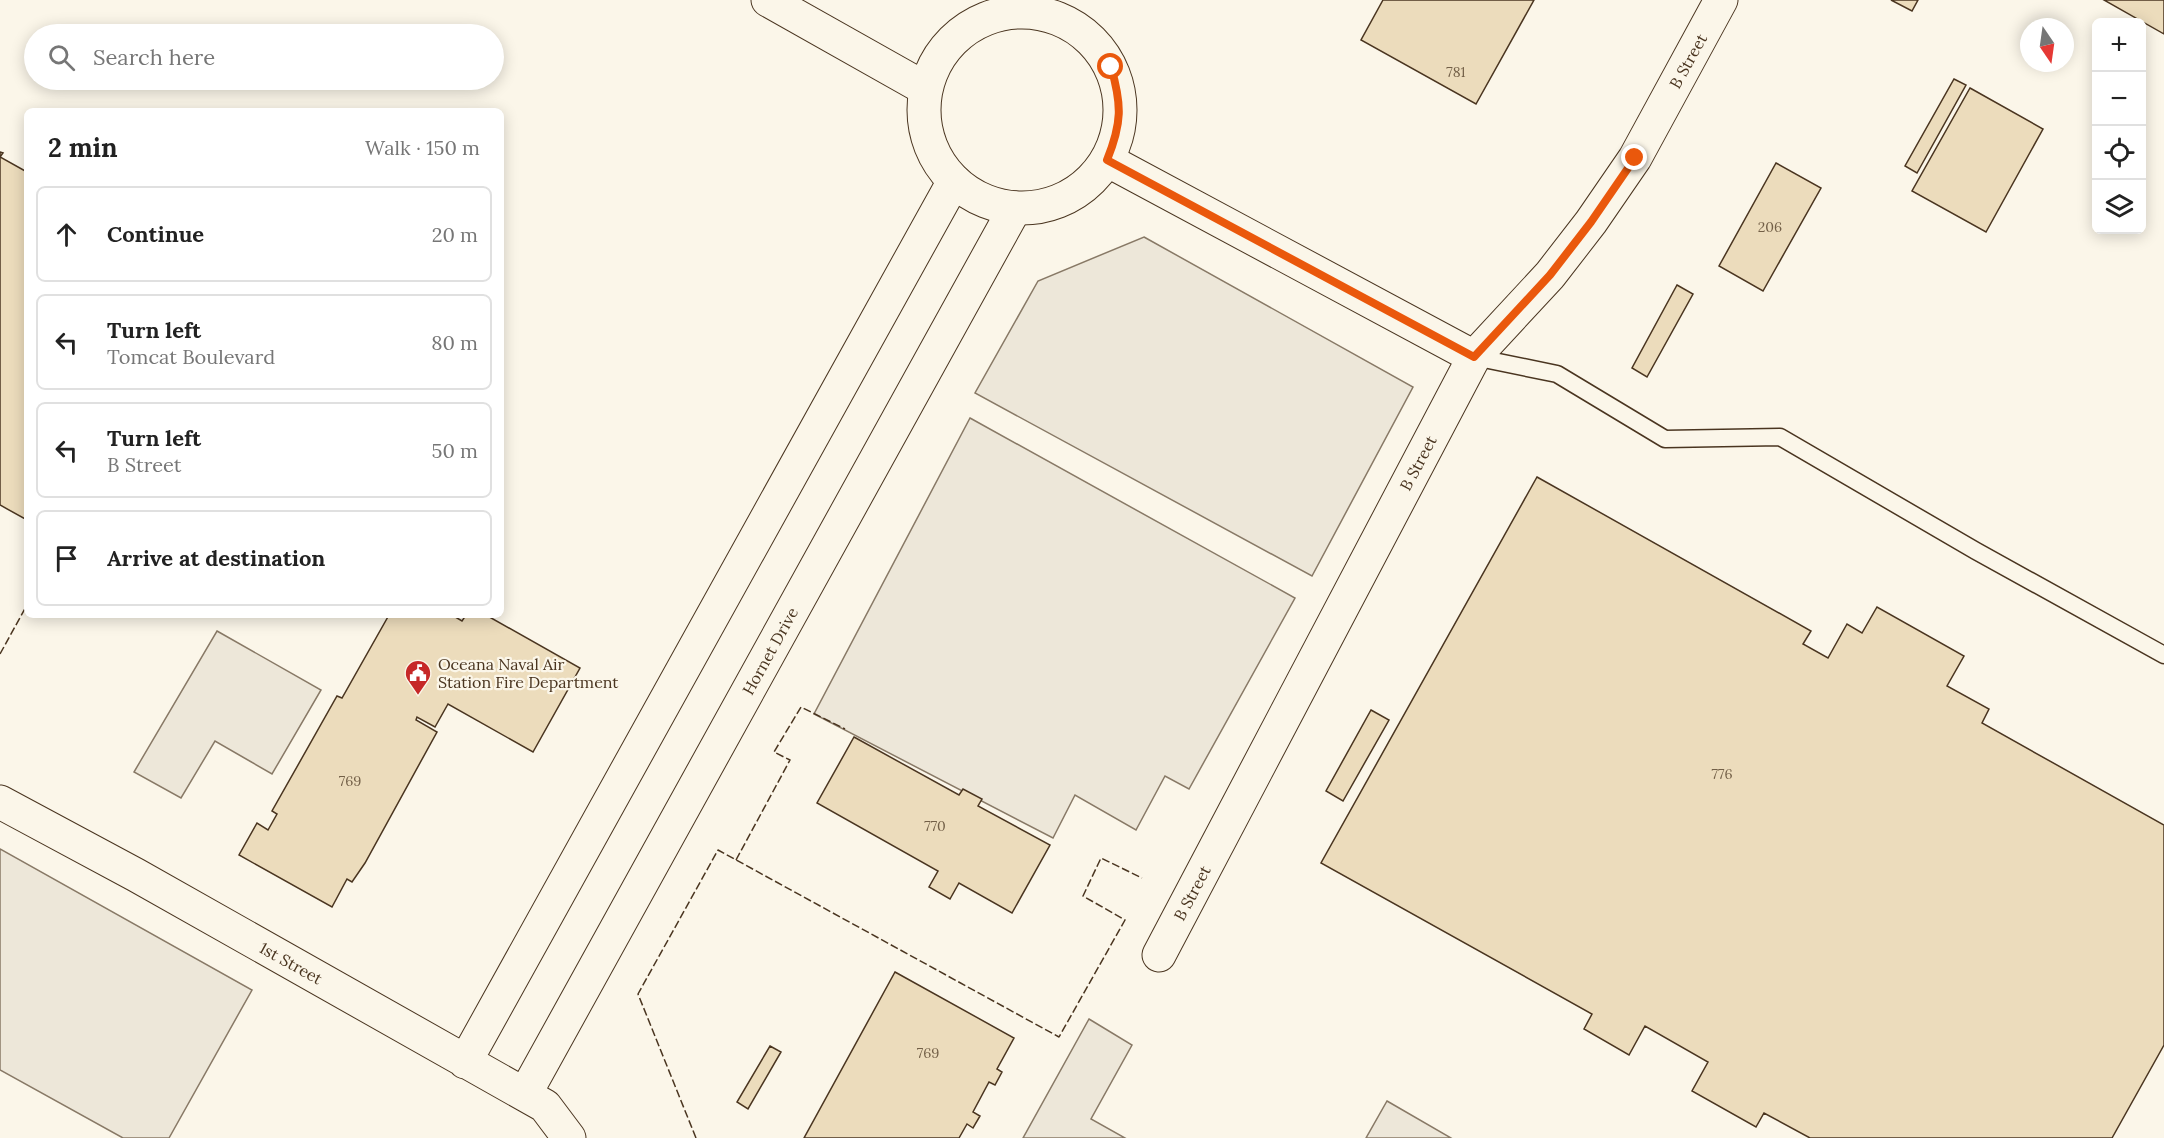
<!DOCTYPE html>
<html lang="en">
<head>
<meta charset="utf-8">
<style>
	body { margin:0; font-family:Lora,serif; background:#f6f6f6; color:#222 }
	.controls { position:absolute; right:18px; top:18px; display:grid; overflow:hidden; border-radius:9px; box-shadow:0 3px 15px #0003 }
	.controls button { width:54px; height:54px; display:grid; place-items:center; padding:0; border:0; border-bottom:2px solid #e0e0e0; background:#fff; color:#222; font:30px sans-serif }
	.compass { position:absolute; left:2020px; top:18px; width:54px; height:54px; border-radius:50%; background:#fff; box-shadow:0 3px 15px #0003; rotate:167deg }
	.stop { position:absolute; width:18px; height:18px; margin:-14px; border:4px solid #ea580c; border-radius:50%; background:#fff }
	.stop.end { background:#ea580c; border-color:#fff; box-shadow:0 2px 6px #0008 }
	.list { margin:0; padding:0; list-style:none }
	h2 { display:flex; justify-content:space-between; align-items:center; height:78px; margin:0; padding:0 24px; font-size:26px }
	h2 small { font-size:20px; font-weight:400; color:#767676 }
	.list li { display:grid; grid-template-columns:39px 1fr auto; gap:18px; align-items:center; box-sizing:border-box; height:96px; margin:0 12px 12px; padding:0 12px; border:2px solid #e0e0e0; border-radius:9px }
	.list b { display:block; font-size:22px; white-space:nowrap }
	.list p { margin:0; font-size:20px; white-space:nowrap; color:#767676 }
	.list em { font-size:20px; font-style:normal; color:#767676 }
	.icon { flex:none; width:33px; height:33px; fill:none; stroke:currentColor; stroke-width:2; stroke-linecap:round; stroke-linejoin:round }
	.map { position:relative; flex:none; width:2164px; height:1138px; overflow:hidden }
	.search { position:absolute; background:#fff; box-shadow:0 3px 15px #0003; left:24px; top:24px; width:480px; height:66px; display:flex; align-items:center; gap:15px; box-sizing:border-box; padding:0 21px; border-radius:33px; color:#767676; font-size:22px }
	.panel { position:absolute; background:#fff; box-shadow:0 3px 15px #0003; left:24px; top:108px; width:480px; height:510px; border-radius:9px }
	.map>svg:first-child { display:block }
</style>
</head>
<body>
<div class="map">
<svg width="2164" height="1138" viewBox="0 0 2164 1138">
	<rect width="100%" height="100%" fill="#fbf6e9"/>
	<path fill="#ede7d9" stroke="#887966" stroke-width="1.5" d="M 1144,237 L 1413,387 L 1312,576 L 975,393 L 1038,281 Z
		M 970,418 L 1295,598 L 1189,789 L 1165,776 L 1136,830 L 1075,795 L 1053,838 L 814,714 Z
		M 217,631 L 321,690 L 272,774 L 215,741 L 181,798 L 134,772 Z
		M 0,849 L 252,990 L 169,1138 L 123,1138 L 0,1070 Z
		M 1089,1019 L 1132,1045 L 1091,1119 L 1125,1138 L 1023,1138 Z
		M 1387,1101 L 1451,1138 L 1366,1138 Z"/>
	<path fill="#ecdcbc" stroke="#4a3520" stroke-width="1.5" d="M 1383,0 L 1534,0 L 1476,104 L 1361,40 Z
		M 1891,0 L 1918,0 L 1912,11 Z
		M 2104,0 L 2164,0 L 2164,34 Z
		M 1954,79 L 1966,85 L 1917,173 L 1905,166 Z
		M 1970,88 L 2043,129 L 1986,232 L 1912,191 Z
		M 0,152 L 3,153 L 0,157 L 27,172 L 27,520 L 0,505 Z
		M 1776,163 L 1821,188 L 1763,291 L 1719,266 Z
		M 1677,285 L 1693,294 L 1647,377 L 1632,368 Z
		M 1537,477 L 1811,631 L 1803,644 L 1828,658 L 1847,624 L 1862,633 L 1877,607 L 1964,656 L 1947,686 L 1989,709 L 1982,723 L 2164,825 L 2164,1045 L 2112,1138 L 1810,1138 L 1764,1113 L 1756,1127 L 1692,1091 L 1708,1062 L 1645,1026 L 1629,1055 L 1584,1029 L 1592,1014 L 1321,863 Z
		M 389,615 L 452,615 L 462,621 L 466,615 L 486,615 L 580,668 L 533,752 L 448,704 L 435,727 L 417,717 L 416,720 L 437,732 L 365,863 L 352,882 L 347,879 L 332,907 L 239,855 L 257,823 L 268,830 L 277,814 L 272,811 L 337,696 L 342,698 Z
		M 1371,710 L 1389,720 L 1343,801 L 1326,791 Z
		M 854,737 L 959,795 L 963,789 L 982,799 L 978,806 L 1050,845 L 1012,913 L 959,883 L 950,899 L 929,887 L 938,871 L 817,803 Z
		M 895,972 L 1014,1038 L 997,1069 L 1002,1072 L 995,1085 L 989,1082 L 973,1112 L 980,1116 L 973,1128 L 967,1124 L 959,1138 L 804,1138 Z
		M 770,1046 L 781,1052 L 748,1109 L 737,1102 Z"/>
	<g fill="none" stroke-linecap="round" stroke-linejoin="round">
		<g stroke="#4a3520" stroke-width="19">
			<path id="lane" d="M 1474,357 L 1557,374 L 1665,439 L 1780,437 L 1976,551 L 2164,655"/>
		</g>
		<g stroke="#4a3520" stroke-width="35">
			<path id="street" d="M 1107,160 L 1474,357
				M 0,802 L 136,875 L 545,1106 L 569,1138
				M 1159,955 L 1474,357 L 1550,275 L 1591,222 L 1635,158 L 1721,0
				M 465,1062 L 954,181
				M 525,1094 L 1015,208"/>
		</g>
		<g stroke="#4a3520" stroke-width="35">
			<path id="secondary" d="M 768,0 L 926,89
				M924 110a98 98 0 1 1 196 0a98 98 0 1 1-196 0Z"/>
		</g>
		<use href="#lane" stroke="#fbf6e9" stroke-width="16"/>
		<use href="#street" stroke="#fbf6e9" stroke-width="33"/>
		<use href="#secondary" stroke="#fbf6e9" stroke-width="33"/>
		<path stroke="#4a3520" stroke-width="1.5" stroke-dasharray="8 3" stroke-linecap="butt" d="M 0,654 L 27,605
			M 736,860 L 790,760 L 774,752 L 801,707 L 845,729
			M 696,1138 L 638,994 L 718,850 L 1059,1037 L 1125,920 L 1083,896 L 1101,858 L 1142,878"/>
	</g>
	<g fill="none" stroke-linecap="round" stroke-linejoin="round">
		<path stroke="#ea580c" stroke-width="8" d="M 1111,67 C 1122,105 1122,123 1107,160 L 1474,357 L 1550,275 L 1591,222 L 1635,158"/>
	</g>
	<defs>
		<g id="civic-pin" transform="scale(1.35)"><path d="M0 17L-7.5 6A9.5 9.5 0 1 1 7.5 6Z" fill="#c62828" stroke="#fbf6e9"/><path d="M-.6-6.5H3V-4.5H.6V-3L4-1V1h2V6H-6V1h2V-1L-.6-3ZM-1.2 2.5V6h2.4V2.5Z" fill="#fff"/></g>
	</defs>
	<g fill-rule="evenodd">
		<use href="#civic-pin" x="418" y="673"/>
	</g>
	<g text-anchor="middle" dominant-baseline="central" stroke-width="4.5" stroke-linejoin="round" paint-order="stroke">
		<g font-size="14" fill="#725f47">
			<text x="1456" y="72">781</text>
			<text x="1770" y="227">206</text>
			<text x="1722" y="774">776</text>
			<text x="350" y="781">769</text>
			<text x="935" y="826">770</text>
			<text x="928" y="1053">769</text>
		</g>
		<g font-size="16" fill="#4a3520" stroke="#fbf6e9">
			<text transform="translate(1688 61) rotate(-61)">B Street</text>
			<text transform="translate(1418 463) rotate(-62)">B Street</text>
			<text transform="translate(770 651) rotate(-61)">Hornet Drive</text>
			<text transform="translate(1192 893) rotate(-62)">B Street</text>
			<text transform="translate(291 963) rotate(29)">1st Street</text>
		</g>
		<g font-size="16" fill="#4a3520" stroke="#fbf6e9" text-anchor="start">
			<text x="438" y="664">Oceana Naval Air<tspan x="438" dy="18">Station Fire Department</tspan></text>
		</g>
	</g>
</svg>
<div class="controls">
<button>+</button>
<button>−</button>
<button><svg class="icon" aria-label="locate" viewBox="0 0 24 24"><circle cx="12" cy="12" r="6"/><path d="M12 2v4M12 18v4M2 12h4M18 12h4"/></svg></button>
<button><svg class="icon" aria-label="layers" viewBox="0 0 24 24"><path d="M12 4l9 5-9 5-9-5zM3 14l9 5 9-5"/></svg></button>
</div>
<svg class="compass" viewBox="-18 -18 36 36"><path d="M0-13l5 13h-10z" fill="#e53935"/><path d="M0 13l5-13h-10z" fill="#767676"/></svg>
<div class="stop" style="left:1111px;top:67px"></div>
<div class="stop end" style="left:1635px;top:158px"></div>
<div class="search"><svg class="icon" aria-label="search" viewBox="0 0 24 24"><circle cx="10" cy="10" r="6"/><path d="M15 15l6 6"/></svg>Search here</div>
<section class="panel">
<h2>2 min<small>Walk · 150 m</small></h2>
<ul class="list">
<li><svg class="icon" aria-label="ahead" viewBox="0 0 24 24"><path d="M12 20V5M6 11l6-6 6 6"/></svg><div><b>Continue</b></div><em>20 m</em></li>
<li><svg class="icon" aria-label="left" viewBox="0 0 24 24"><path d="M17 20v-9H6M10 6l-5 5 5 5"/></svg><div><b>Turn left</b><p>Tomcat Boulevard</p></div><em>80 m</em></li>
<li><svg class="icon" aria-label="left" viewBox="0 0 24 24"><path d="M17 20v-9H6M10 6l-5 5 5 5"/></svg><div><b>Turn left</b><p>B Street</p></div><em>50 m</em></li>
<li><svg class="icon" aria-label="arrive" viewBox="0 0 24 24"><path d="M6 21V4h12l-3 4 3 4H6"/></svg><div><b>Arrive at destination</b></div></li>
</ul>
</section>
</div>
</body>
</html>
